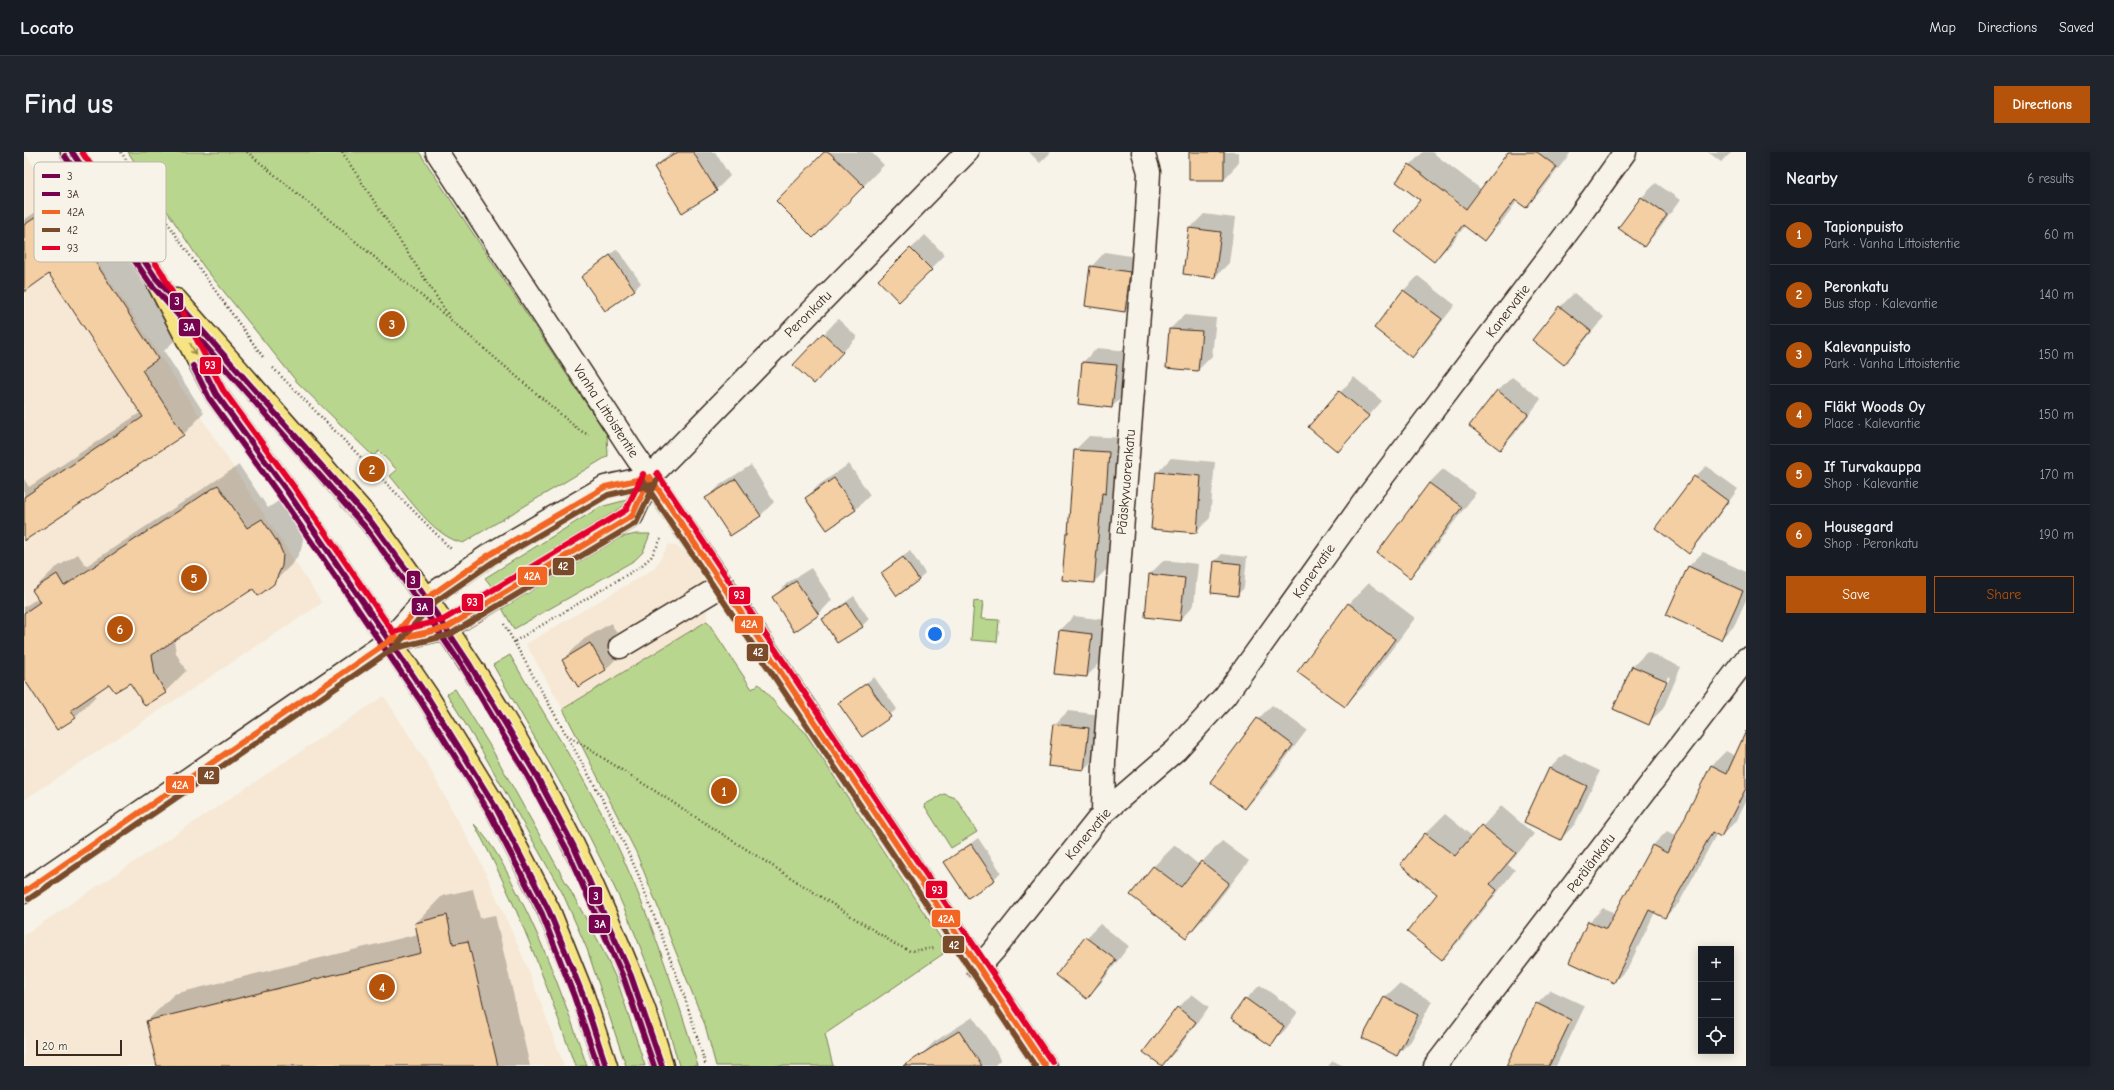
<!DOCTYPE html>
<html lang="en">
<head>
<meta charset="utf-8">
<style>
	body { margin:0; font-family:"Comic Neue",sans-serif; background:#20242c; color:#f1f3f6 }
	.controls { position:absolute; right:12px; bottom:12px; display:grid; overflow:hidden; border-radius:0px; box-shadow:0 2px 10px #0003 }
	.controls button { width:36px; height:36px; display:grid; place-items:center; padding:0; border:0; border-bottom:1px solid #363941; background:#171b24; color:#f1f3f6; font:20px sans-serif }
	.scale { position:absolute; left:12px; bottom:10px; width:86px; box-sizing:border-box; padding-left:4px; border:2px solid #3b2a1e; border-top:0; font-size:11px; line-height:14px; white-space:nowrap; color:#3b2a1e; -webkit-text-stroke:3px #f7f3e8; paint-order:stroke }
	.you { position:absolute; left:911px; top:482px; width:14px; height:14px; margin:-10px; border:3px solid #fff; border-radius:50%; background:#1a73e8; box-shadow:0 0 0 6px #1a73e833 }
	.badge { display:grid; place-items:center; width:26px; height:26px; border-radius:50%; background:#b45309; color:#fff; font-size:13px; font-weight:700 }
	.pin { position:absolute; translate:-50% -50%; border:2px solid #fff; box-shadow:0 1px 4px #0006 }
	.list { margin:0; padding:0; list-style:none }
	h2 { display:flex; justify-content:space-between; align-items:center; height:52px; margin:0; padding:0 16px; font-size:17px }
	h2 small { font-size:13px; font-weight:400; color:#9ea1a6 }
	.list li { display:grid; grid-template-columns:26px 1fr auto; gap:12px; align-items:center; box-sizing:border-box; height:60px; padding:0 16px; border-top:1px solid #363941 }
	.list b { display:block; font-size:15px; white-space:nowrap }
	.list p { margin:0; font-size:13px; white-space:nowrap; color:#9ea1a6 }
	.list em { font-size:13px; font-style:normal; color:#9ea1a6 }
	.actions { display:flex; gap:8px; padding:12px 16px }
	.actions a { flex:1; padding:9px 0; border:1px solid #b45309; border-radius:0px; text-align:center; font-size:14px; color:#b45309 }
	.actions .main { background:#b45309; color:#fff }
	.icon { flex:none; width:22px; height:22px; fill:none; stroke:currentColor; stroke-width:2; stroke-linecap:round; stroke-linejoin:round }
	.map { position:relative; flex:none; width:1722px; height:914px; overflow:hidden; border-radius:0px }
	header { display:flex; align-items:center; gap:24px; box-sizing:border-box; height:56px; padding:0 20px; background:#171b24; border-bottom:1px solid #363941 }
	header strong { font-size:19px }
	nav { display:flex; gap:22px; margin-inline-start:auto; font-size:14px }
	.intro { display:flex; align-items:center; justify-content:space-between; box-sizing:border-box; height:96px; padding:0 24px }
	h1 { margin:0; font-size:28px }
	.button { padding:10px 18px; border-radius:0px; background:#b45309; color:#fff; font-size:14px; font-weight:700 }
	main { display:flex; gap:24px; padding:0 24px }
	aside { flex:1; background:#171b24; border-radius:0px; box-shadow:0 2px 10px #0003 }
	.map>svg:first-child { display:block }
</style>
</head>
<body>
<header>
<strong>Locato</strong>
<nav><a>Map</a><a>Directions</a><a>Saved</a></nav>
</header>
<div class="intro"><h1>Find us</h1><a class="button">Directions</a></div>
<main>
<div class="map">
<svg width="1722" height="914" viewBox="0 0 1722 914">
	<rect width="100%" height="100%" fill="#f7f3e8"/>
	<filter id="ink" filterUnits="userSpaceOnUse"><feTurbulence type="fractalNoise" baseFrequency=".025" numOctaves="2"/><feDisplacementMap in="SourceGraphic" scale="8" xChannelSelector="R" yChannelSelector="G"/><feConvolveMatrix kernelMatrix="1 2 1 2 8 2 1 2 1" color-interpolation-filters="sRGB"/></filter>
	<g filter="url(#ink)">
		<path fill="#f6e8d4" d="M 0,0 L 136,203 L 298,451 L 0,648 Z
			M 645,392 L 656,396 L 665,404 L 682,433 L 683,469 L 539,557 L 502,492 L 630,417 Z
			M 360,544 L 402,610 L 458,713 L 503,814 L 540,914 L 0,914 L 0,783 Z"/>
		<path fill="#b9d68f" stroke="#7a8056" d="M 104,0 L 395,0 L 583,283 L 584,304 L 439,391 C 410,385 385,346 366,324 L 373,318 L 355,299 L 349,304 L 273,230 L 180,115 Z
			M 603,348 L 603,352 L 468,435 L 461,426 L 576,355 Z
			M 612,382 L 626,382 L 619,400 L 611,408 L 490,477 L 479,458 L 479,455 L 484,451 L 585,388 Z
			M 950,449 L 959,450 L 957,467 L 975,468 L 973,490 L 947,488 Z
			M 683,469 L 728,537 L 735,532 L 757,558 L 780,579 L 918,788 L 919,802 L 801,882 L 809,914 L 692,914 L 681,873 L 612,700 L 539,557 Z
			M 486,503 C 516,556 549,607 577,660 C 618,741 648,828 674,914 L 655,914 C 640,857 620,799 595,745 C 558,665 513,590 469,513 Z
			M 431,537 L 466,594 L 576,792 L 594,831 L 621,914 L 602,914 L 563,797 L 539,742 L 458,599 L 423,542 Z
			M 920,642 L 932,646 L 953,680 L 927,696 L 900,653 Z
			M 450,672 C 471,694 482,718 495,744 C 523,799 543,856 563,914 L 551,914 C 522,831 493,750 450,672 Z"/>
		<path fill="#0003" fill-rule="evenodd" d="M 647,0 L 691,0 L 706,24 L 692,38 L 631,15 Z
			M 801,0 L 847,0 L 860,13 L 810,64 Z
			M 1005,0 L 1027,0 L 1016,11 Z
			M 1166,0 L 1214,0 L 1214,12 L 1200,27 Z
			M 1399,0 L 1408,0 L 1458,38 L 1487,0 L 1547,0 L 1519,37 L 1502,54 L 1494,48 L 1477,71 L 1460,88 L 1441,74 L 1428,91 L 1410,109 L 1397,48 L 1386,13 Z
			M 1684,0 L 1708,0 L 1697,10 Z
			M 54,31 L 154,185 L 140,199 L 180,261 L 160,282 L 0,388 L 0,327 L 5,335 L 117,260 L 25,121 L 0,139 L 0,68 Z
			M 1632,31 L 1656,48 L 1634,79 L 1620,93 L 1596,76 L 1618,45 Z
			M 1180,62 L 1211,66 L 1205,111 L 1191,125 L 1160,121 L 1166,76 Z
			M 901,83 L 921,103 L 875,149 L 855,128 Z
			M 593,97 L 617,131 L 610,138 L 558,125 Z
			M 1081,100 L 1119,106 L 1114,145 L 1100,159 L 1067,115 Z
			M 1394,124 L 1431,153 L 1402,190 L 1388,204 L 1351,176 L 1380,138 Z
			M 1550,141 L 1580,165 L 1554,197 L 1540,212 L 1536,155 Z
			M 1160,163 L 1192,166 L 1188,204 L 1174,218 L 1143,215 L 1146,177 Z
			M 814,167 L 833,185 L 804,216 L 771,213 Z
			M 1073,196 L 1106,199 L 1102,241 L 1088,255 L 1059,210 Z
			M 1330,225 L 1358,249 L 1314,298 L 1286,275 Z
			M 1488,225 L 1517,247 L 1490,283 L 1476,297 L 1447,274 L 1474,239 Z
			M 1065,284 L 1099,286 L 1091,331 L 1084,416 L 1070,430 L 1043,381 L 1045,379 L 1051,298 Z
			M 1147,306 L 1191,310 L 1186,366 L 1172,380 L 1133,321 Z
			M 825,312 L 846,343 L 832,357 L 803,376 L 782,346 L 796,332 Z
			M 215,313 L 244,356 L 259,346 L 278,376 L 279,387 L 277,398 L 270,410 L 249,431 L 229,436 L 150,488 L 152,501 L 162,519 L 141,540 L 106,530 L 85,531 L 70,541 L 72,544 L 51,565 L 0,525 L 0,455 L 14,446 L 9,438 L 30,417 L 54,402 L 62,414 Z
			M 727,313 L 750,350 L 736,364 L 683,347 L 697,332 Z
			M 1682,314 L 1714,337 L 1676,389 L 1665,400 L 1671,325 Z
			M 1419,317 L 1452,341 L 1400,410 L 1386,424 L 1354,401 L 1405,331 Z
			M 886,399 L 901,421 L 895,428 L 858,421 Z
			M 1679,400 L 1722,420 L 1722,448 L 1711,472 L 1697,487 L 1665,414 Z
			M 1198,402 L 1223,405 L 1220,436 L 1213,443 L 1191,409 Z
			M 1140,408 L 1174,412 L 1170,453 L 1156,468 L 1126,422 Z
			M 787,416 L 808,448 L 794,463 L 749,446 L 763,431 Z
			M 1345,431 L 1391,466 L 1341,533 L 1320,554 L 1325,452 Z
			M 830,444 L 845,467 L 838,474 L 799,467 Z
			M 1050,464 L 1082,468 L 1077,510 L 1063,524 L 1036,478 Z
			M 587,471 L 602,497 L 582,517 L 554,534 L 539,508 L 560,487 Z
			M 1623,500 L 1657,515 L 1639,557 L 1624,571 L 1591,557 L 1609,514 ZM 1644,524 L 1646,525 L 1633,556 L 1631,556 Z
			M 850,525 L 873,557 L 838,584 L 815,551 Z
			M 1248,553 L 1283,578 L 1235,642 L 1221,656 L 1187,630 L 1234,567 Z
			M 1044,559 L 1079,563 L 1074,603 L 1060,617 L 1030,573 Z
			M 1722,581 L 1722,648 L 1711,670 L 1697,684 L 1693,681 L 1655,751 L 1641,765 L 1631,760 L 1604,816 L 1590,830 L 1565,770 L 1579,756 L 1591,761 L 1629,693 L 1643,679 L 1652,684 L 1688,613 L 1702,599 L 1711,604 Z
			M 1540,602 L 1576,619 L 1551,672 L 1537,687 L 1526,616 Z
			M 1477,654 L 1510,682 L 1484,713 L 1491,718 L 1437,787 L 1418,806 L 1415,742 L 1377,712 L 1402,681 L 1421,662 L 1449,685 Z
			M 954,686 L 977,720 L 970,727 L 921,710 Z
			M 1198,689 L 1225,709 L 1182,764 L 1162,785 L 1108,743 L 1130,714 L 1151,693 L 1175,713 Z
			M 449,737 L 456,766 L 471,763 L 506,914 L 134,914 L 123,869 L 150,842 L 394,782 L 392,771 L 418,744 Z
			M 1076,772 L 1105,794 L 1077,831 L 1063,845 L 1062,786 Z
			M 1375,832 L 1408,849 L 1387,889 L 1373,903 L 1360,846 Z
			M 1236,833 L 1274,860 L 1261,878 L 1246,892 L 1222,847 Z
			M 1527,838 L 1561,854 L 1532,914 L 1486,914 L 1513,852 Z
			M 1168,842 L 1185,855 L 1152,899 L 1138,913 L 1154,856 Z
			M 949,865 L 977,907 L 970,914 L 902,914 L 896,904 L 910,890 Z
			M 1309,909 L 1320,914 L 1304,914 Z"/>
		<path fill="#f4cfa4" stroke="#3b2a1e" d="M 654,0 L 669,0 L 693,39 L 658,61 L 630,15 Z
			M 800,0 L 805,0 L 840,34 L 789,86 L 752,49 Z
			M 1165,0 L 1200,0 L 1200,28 L 1165,28 Z
			M 1484,0 L 1513,0 L 1533,15 L 1502,56 L 1491,48 L 1460,89 L 1439,73 L 1410,110 L 1371,80 L 1396,48 L 1372,30 L 1385,12 L 1442,57 Z
			M 1617,45 L 1643,63 L 1620,95 L 1594,76 Z
			M 33,51 L 134,207 L 118,218 L 160,283 L 0,389 L 0,345 L 119,265 L 25,122 L 0,140 L 0,73 Z
			M 1165,76 L 1197,80 L 1191,126 L 1159,122 Z
			M 886,96 L 908,118 L 875,150 L 854,128 Z
			M 586,103 L 611,138 L 581,159 L 557,125 Z
			M 1066,114 L 1106,120 L 1101,160 L 1061,154 Z
			M 1379,138 L 1418,167 L 1388,206 L 1350,176 Z
			M 1535,154 L 1567,179 L 1540,213 L 1508,188 Z
			M 1145,177 L 1178,179 L 1174,219 L 1142,216 Z
			M 799,181 L 819,200 L 790,232 L 769,213 Z
			M 1058,210 L 1093,213 L 1088,256 L 1054,252 Z
			M 1473,238 L 1504,262 L 1476,298 L 1445,274 Z
			M 1315,239 L 1345,264 L 1314,300 L 1284,275 Z
			M 1050,298 L 1085,300 L 1082,342 L 1078,341 L 1070,431 L 1038,428 L 1042,381 L 1044,381 Z
			M 1132,320 L 1177,324 L 1173,381 L 1127,377 Z
			M 1670,324 L 1704,349 L 1665,402 L 1631,376 Z
			M 810,326 L 832,358 L 803,378 L 781,346 Z
			M 712,327 L 737,364 L 706,384 L 681,346 Z
			M 1405,331 L 1438,355 L 1386,426 L 1353,401 Z
			M 194,333 L 223,376 L 238,367 L 254,391 L 259,402 L 258,414 L 250,432 L 234,444 L 229,437 L 128,503 L 131,522 L 142,541 L 121,554 L 106,531 L 91,540 L 85,532 L 47,558 L 52,566 L 33,578 L 0,527 L 0,461 L 16,450 L 8,438 L 33,422 L 40,434 Z
			M 879,405 L 895,428 L 873,444 L 857,421 Z
			M 1190,409 L 1217,412 L 1214,444 L 1187,441 Z
			M 1664,414 L 1719,439 L 1697,488 L 1642,463 Z
			M 1125,422 L 1161,426 L 1156,469 L 1121,465 Z
			M 772,429 L 795,463 L 770,480 L 748,445 Z
			M 823,451 L 839,475 L 813,491 L 798,467 Z
			M 1324,451 L 1371,487 L 1321,555 L 1273,520 Z
			M 1035,478 L 1068,482 L 1063,525 L 1030,522 Z
			M 566,491 L 582,518 L 554,535 L 538,508 Z
			M 1608,514 L 1643,529 L 1625,573 L 1589,557 Z
			M 843,531 L 867,565 L 838,585 L 814,551 Z
			M 1233,566 L 1269,593 L 1221,657 L 1186,630 Z
			M 1029,572 L 1065,576 L 1060,618 L 1024,614 Z
			M 1722,579 L 1722,636 L 1697,685 L 1688,680 L 1641,766 L 1625,758 L 1590,831 L 1545,810 L 1564,769 L 1582,777 L 1628,693 L 1643,701 L 1687,613 L 1703,621 Z
			M 1525,616 L 1563,634 L 1537,688 L 1500,670 Z
			M 1457,673 L 1492,701 L 1466,732 L 1473,738 L 1418,808 L 1383,780 L 1413,742 L 1376,713 L 1401,681 L 1431,704 Z
			M 947,692 L 971,728 L 944,746 L 920,710 Z
			M 1177,709 L 1205,731 L 1162,786 L 1106,743 L 1129,714 L 1157,735 Z
			M 423,763 L 429,792 L 444,789 L 474,914 L 133,914 L 122,869 L 397,801 L 391,771 Z
			M 1061,785 L 1092,808 L 1063,847 L 1032,823 Z
			M 1360,845 L 1394,863 L 1373,904 L 1338,886 Z
			M 1221,846 L 1260,874 L 1247,894 L 1207,866 Z
			M 1512,851 L 1547,868 L 1525,914 L 1482,914 Z
			M 1153,855 L 1172,870 L 1138,914 L 1119,900 Z
			M 935,879 L 958,914 L 879,914 L 920,888 Z"/>
		<g fill="none" stroke-linecap="round" stroke-linejoin="round">
			<g stroke="#3b2a1e" stroke-width="25">
				<path id="minor" d="M 413,0 L 606,296 L 699,433 L 1021,914
					M 365,489 L 422,476 L 608,364 L 626,325 L 943,0
					M 596,495 L 699,433
					M 1079,661 L 1080,609 L 1123,60 L 1125,20 L 1119,0
					M 0,740 L 365,489 L 403,446 L 465,403 L 581,335 L 626,325
					M 954,816 L 971,797 L 1079,661 L 1152,598 L 1201,544 L 1339,351 L 1552,69 L 1601,0
					M 1411,914 L 1722,507"/>
			</g>
			<g stroke="#3b2a1e" stroke-width="25">
				<path id="major" d="M 48,0 L 131,125 L 192,242 L 263,339 L 403,544 L 472,656 L 525,759 L 558,841 L 582,914
					M 152,148 L 348,371 C 375,406 399,441 423,478 C 486,571 541,668 585,771 C 605,818 625,865 638,914"/>
			</g>
			<path stroke="#3b2a1e" stroke-width="2.5" stroke-dasharray="1 3" stroke-linecap="butt" d="M 97,0 L 155,88 L 239,205
				M 223,0 L 428,169 L 555,278 L 565,283
				M 318,0 L 427,167
				M 249,216 L 428,398
				M 480,472 L 585,659 L 614,722 L 659,840 L 682,914
				M 491,489 L 616,415 L 627,405 L 637,387
				M 543,583 L 871,792 L 886,799 L 912,796"/>
			<use href="#minor" stroke="#f7f3e8" stroke-width="22"/>
			<use href="#major" stroke="#f6e381" stroke-width="22"/>
			<g stroke="#f7f3e8" stroke-width="9">
				<path id="bus-1" d="M 48,0 L 131,125 L 348,371 L 387,424 L 446,513 L 511,621 L 550,695 L 607,824 L 638,914
					M 176,210 L 192,242 L 263,339 L 403,544 L 472,656 L 525,759 L 558,841 L 582,914"/>
			</g>
			<g stroke="#f7f3e8" stroke-width="9">
				<path id="bus-2" d="M 41,4 L 125,130 L 342,376 L 380,428 L 440,517 L 504,625 L 543,698 L 600,827 L 630,914
					M 169,214 L 185,246 L 256,344 L 396,548 L 465,660 L 518,762 L 550,844 L 574,914"/>
			</g>
			<g stroke="#f7f3e8" stroke-width="9">
				<path id="bus-3" d="M 626,325 L 1021,914
					M 365,489 L 422,476 L 608,364 L 626,325
					M 0,740 L 365,489 L 403,446 L 465,403 L 581,335 L 626,325"/>
			</g>
			<g stroke="#f7f3e8" stroke-width="9">
				<path id="bus-4" d="M 619,329 L 1011,914
					M 367,497 L 425,483 L 612,371 L 633,328
					M 5,747 L 370,496 L 408,452 L 469,410 L 584,343 L 628,333"/>
			</g>
			<g stroke="#f7f3e8" stroke-width="9">
				<path id="bus-5" d="M 58,0 L 138,121 L 199,238 L 270,335 L 369,480 L 419,468 L 602,358 L 619,322
					M 633,321 L 1028,910"/>
			</g>
			<use href="#bus-1" stroke="#77034e" stroke-width="6"/>
			<use href="#bus-2" stroke="#77034e" stroke-width="6"/>
			<use href="#bus-3" stroke="#f26522" stroke-width="6"/>
			<use href="#bus-4" stroke="#7a4b2a" stroke-width="6"/>
			<use href="#bus-5" stroke="#e4002b" stroke-width="6"/>
		</g>
		<defs><path id="oneway-shaft" d="M-6 0H5M1.5-3L5.5 0L1.5 3" fill="none" stroke-width="1.6" stroke-linecap="round" stroke-linejoin="round"/></defs>
		<use stroke="#988650" href="#oneway-shaft" transform="translate(169 197) rotate(63)"/>
	</g>
	<g text-anchor="middle" dominant-baseline="central" stroke-width="3" stroke-linejoin="round" paint-order="stroke">
		<g font-size="14" fill="#3b2a1e" stroke="#f7f3e8">
			<text transform="translate(1484 159) rotate(-53)">Kanervatie</text>
			<text transform="translate(784 162) rotate(-45)">Peronkatu</text>
			<text transform="translate(582 259) rotate(57)">Vanha Littoistentie</text>
			<text transform="translate(1102 330) rotate(-85)">Pääskyvuorenkatu</text>
			<text transform="translate(1290 419) rotate(-55)">Kanervatie</text>
			<text transform="translate(1064 682) rotate(-50)">Kanervatie</text>
			<text transform="translate(1567 711) rotate(-53)">Perälänkatu</text>
		</g>
	</g>
	<rect x="10" y="10" width="132" height="100" rx="6" fill="#f7f3e8" stroke="#bfb7ab" stroke-width="1"/>
	<rect x="18" y="22" width="18" height="4" fill="#77034e"/>
	<rect x="18" y="40" width="18" height="4" fill="#77034e"/>
	<rect x="18" y="58" width="18" height="4" fill="#f26522"/>
	<rect x="18" y="76" width="18" height="4" fill="#7a4b2a"/>
	<rect x="18" y="94" width="18" height="4" fill="#e4002b"/>
	<g font-size="11" fill="#3b2a1e">
		<text x="43" y="28">3</text>
		<text x="43" y="46">3A</text>
		<text x="43" y="64">42A</text>
		<text x="43" y="82">42</text>
		<text x="43" y="100">93</text>
	</g>
	<g stroke="#f7f3e8" stroke-width="1.5">
		<rect x="145" y="140" width="15" height="19" rx="4" fill="#77034e"/>
		<rect x="154" y="166" width="23" height="19" rx="4" fill="#77034e"/>
		<rect x="175" y="204" width="23" height="19" rx="4" fill="#e4002b"/>
		<rect x="528" y="405" width="23" height="19" rx="4" fill="#7a4b2a"/>
		<rect x="493" y="414" width="31" height="20" rx="4" fill="#f26522"/>
		<rect x="382" y="418" width="15" height="19" rx="4" fill="#77034e"/>
		<rect x="704" y="434" width="23" height="19" rx="4" fill="#e4002b"/>
		<rect x="437" y="441" width="23" height="19" rx="4" fill="#e4002b"/>
		<rect x="387" y="445" width="23" height="19" rx="4" fill="#77034e"/>
		<rect x="710" y="463" width="30" height="19" rx="4" fill="#f26522"/>
		<rect x="722" y="491" width="23" height="19" rx="4" fill="#7a4b2a"/>
		<rect x="173" y="614" width="23" height="19" rx="4" fill="#7a4b2a"/>
		<rect x="141" y="623" width="30" height="19" rx="4" fill="#f26522"/>
		<rect x="901" y="728" width="23" height="19" rx="4" fill="#e4002b"/>
		<rect x="564" y="734" width="15" height="19" rx="4" fill="#77034e"/>
		<rect x="907" y="757" width="30" height="19" rx="4" fill="#f26522"/>
		<rect x="564" y="762" width="23" height="20" rx="4" fill="#77034e"/>
		<rect x="918" y="783" width="23" height="19" rx="4" fill="#7a4b2a"/>
	</g>
	<g font-size="11" text-anchor="middle" font-weight="bold" fill="#fff">
		<text x="153" y="153">3</text>
		<text x="165" y="179">3A</text>
		<text x="186" y="217">93</text>
		<text x="539" y="418">42</text>
		<text x="508" y="428">42A</text>
		<text x="389" y="432">3</text>
		<text x="715" y="447">93</text>
		<text x="448" y="454">93</text>
		<text x="398" y="459">3A</text>
		<text x="725" y="476">42A</text>
		<text x="734" y="504">42</text>
		<text x="185" y="627">42</text>
		<text x="156" y="637">42A</text>
		<text x="913" y="742">93</text>
		<text x="572" y="748">3</text>
		<text x="922" y="771">42A</text>
		<text x="576" y="776">3A</text>
		<text x="930" y="797">42</text>
	</g>
</svg>
<div class="controls">
<button>+</button>
<button>−</button>
<button><svg class="icon" aria-label="locate" viewBox="0 0 24 24"><circle cx="12" cy="12" r="6"/><path d="M12 2v4M12 18v4M2 12h4M18 12h4"/></svg></button>
</div>
<div class="scale">20 m</div>
<div class="you"></div>
<div class="pin badge" style="left:700px;top:639px">1</div>
<div class="pin badge" style="left:348px;top:317px">2</div>
<div class="pin badge" style="left:368px;top:172px">3</div>
<div class="pin badge" style="left:358px;top:835px">4</div>
<div class="pin badge" style="left:170px;top:426px">5</div>
<div class="pin badge" style="left:96px;top:477px">6</div>
</div>
<aside>
<h2>Nearby<small>6 results</small></h2>
<ul class="list">
<li><span class="badge">1</span><div><b>Tapionpuisto</b><p>Park · Vanha Littoistentie</p></div><em>60 m</em></li>
<li><span class="badge">2</span><div><b>Peronkatu</b><p>Bus stop · Kalevantie</p></div><em>140 m</em></li>
<li><span class="badge">3</span><div><b>Kalevanpuisto</b><p>Park · Vanha Littoistentie</p></div><em>150 m</em></li>
<li><span class="badge">4</span><div><b>Fläkt Woods Oy</b><p>Place · Kalevantie</p></div><em>150 m</em></li>
<li><span class="badge">5</span><div><b>If Turvakauppa</b><p>Shop · Kalevantie</p></div><em>170 m</em></li>
<li><span class="badge">6</span><div><b>Housegard</b><p>Shop · Peronkatu</p></div><em>190 m</em></li>
</ul>
<div class="actions"><a class="main">Save</a><a>Share</a></div>
</aside>
</main>
</body>
</html>
